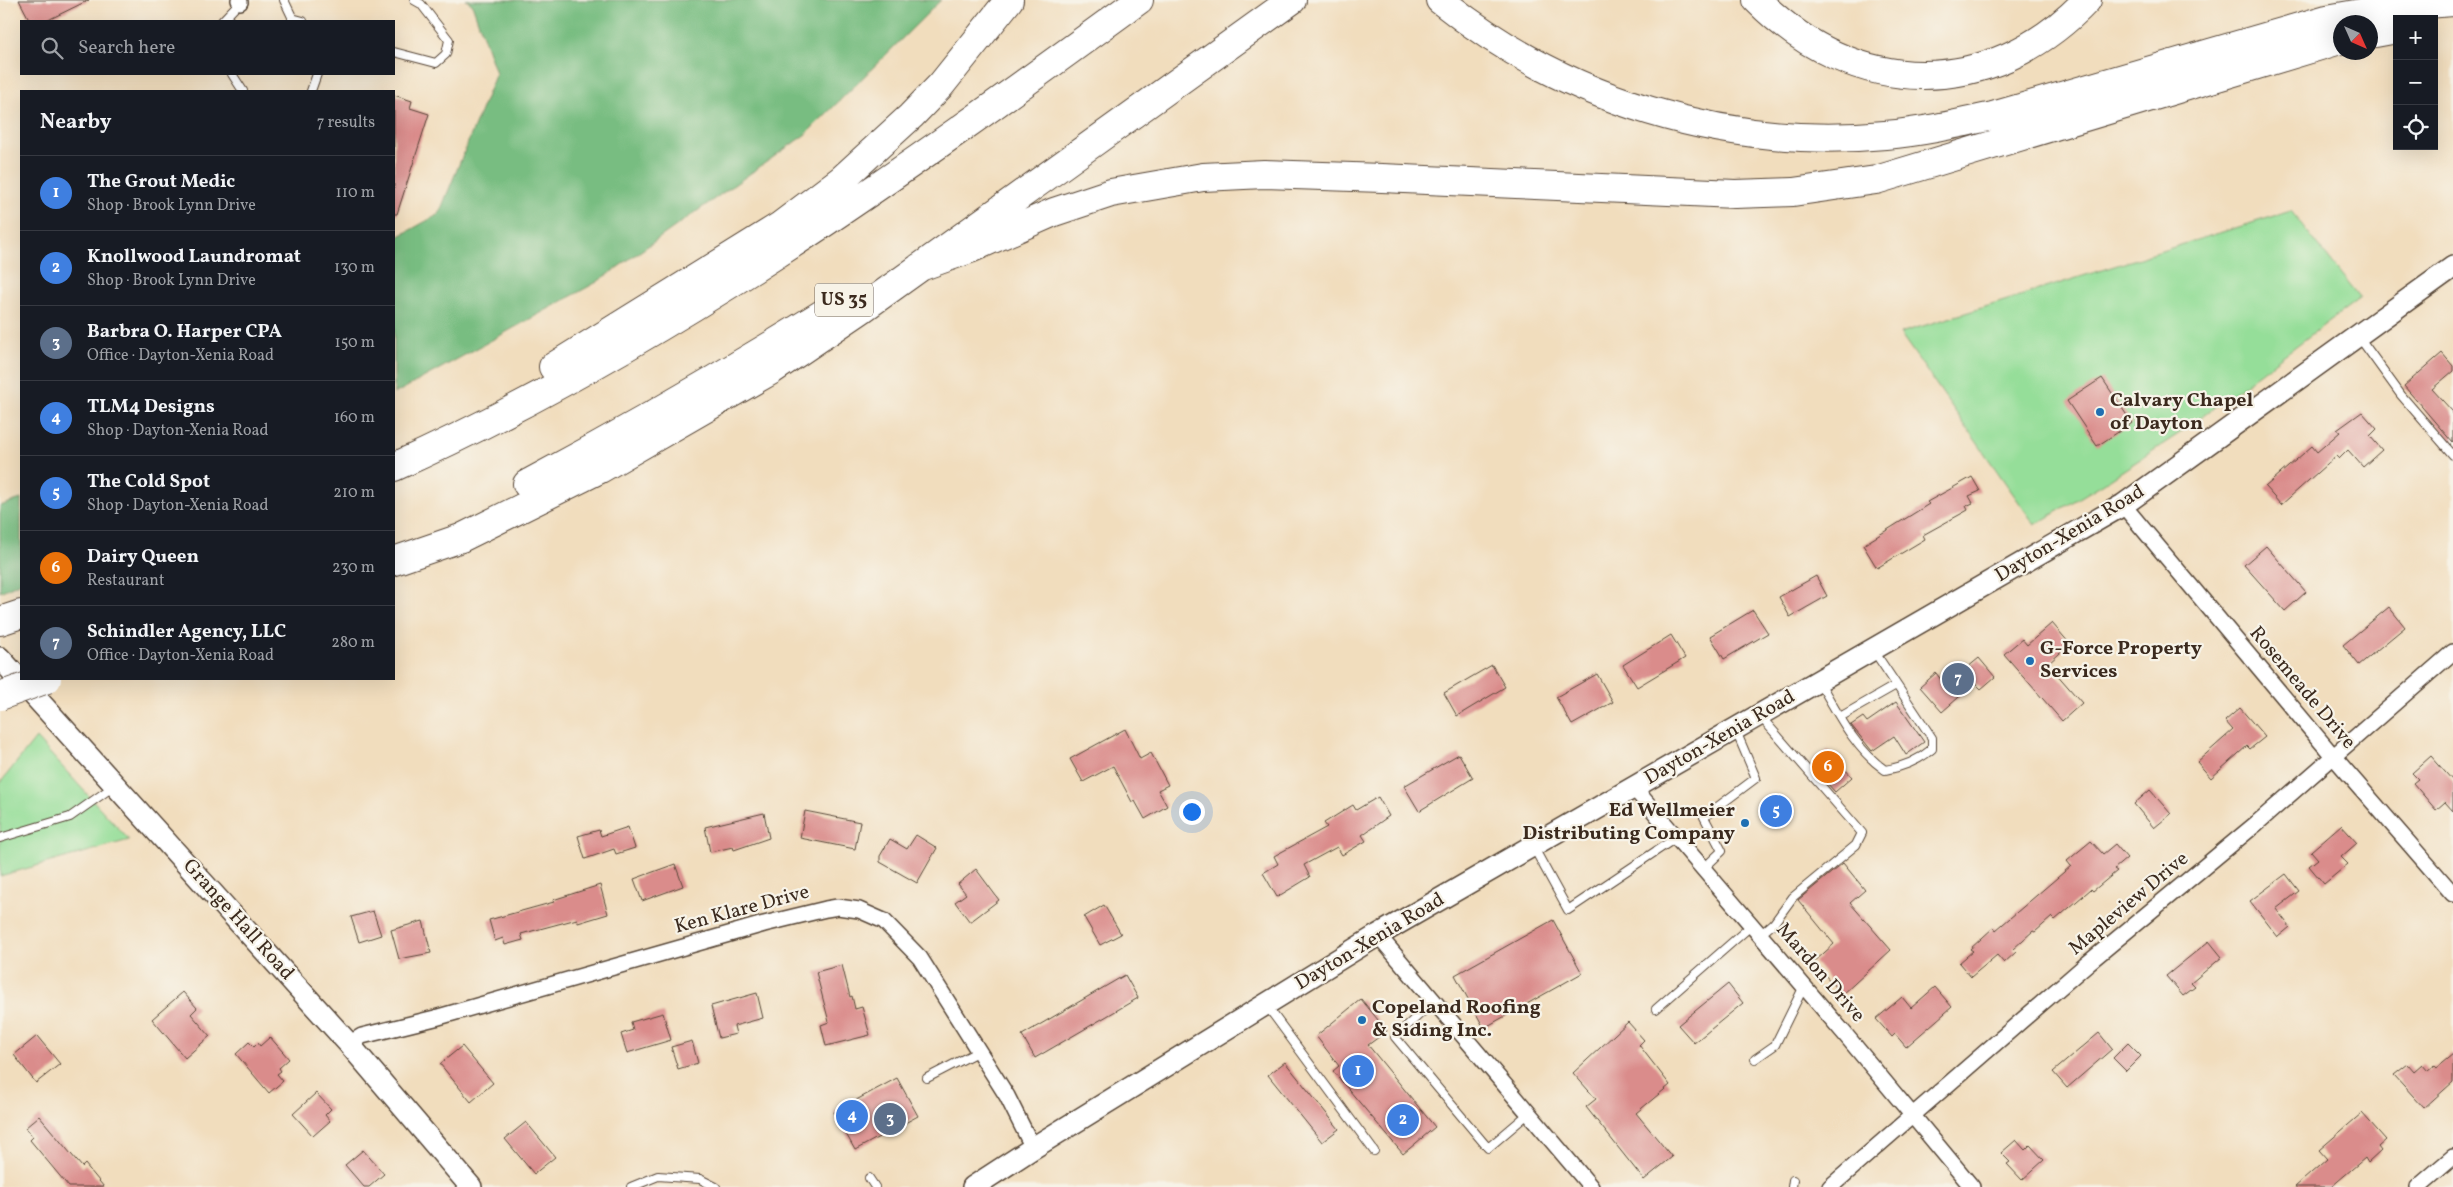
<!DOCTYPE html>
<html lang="en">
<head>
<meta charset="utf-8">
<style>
	body { margin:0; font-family:Vollkorn,serif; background:#242831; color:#f1f3f6 }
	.controls { position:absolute; right:15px; top:15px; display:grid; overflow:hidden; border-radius:0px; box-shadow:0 5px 20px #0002 }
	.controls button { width:45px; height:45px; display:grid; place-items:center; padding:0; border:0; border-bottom:1px solid #363941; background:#171b24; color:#f1f3f6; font:25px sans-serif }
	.compass { position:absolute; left:2333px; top:15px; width:45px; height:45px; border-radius:50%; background:#171b24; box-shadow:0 5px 20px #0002; rotate:135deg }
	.you { position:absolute; left:1191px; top:811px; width:18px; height:18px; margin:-12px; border:4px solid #fff; border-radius:50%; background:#1a73e8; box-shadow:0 0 0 8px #1a73e833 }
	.badge { display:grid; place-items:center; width:32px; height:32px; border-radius:50%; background:#1f6fb2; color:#fff; font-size:16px; font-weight:700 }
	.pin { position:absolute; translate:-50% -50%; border:2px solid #fff; box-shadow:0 1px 5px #0006 }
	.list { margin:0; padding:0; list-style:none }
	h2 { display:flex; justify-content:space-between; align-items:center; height:65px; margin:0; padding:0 20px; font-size:21px }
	h2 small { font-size:16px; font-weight:400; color:#9ea1a6 }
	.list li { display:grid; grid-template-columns:32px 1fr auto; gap:15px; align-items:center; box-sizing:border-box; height:75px; padding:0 20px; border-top:1px solid #363941 }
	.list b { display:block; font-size:19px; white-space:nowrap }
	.list p { margin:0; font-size:16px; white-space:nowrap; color:#9ea1a6 }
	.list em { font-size:16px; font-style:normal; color:#9ea1a6 }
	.icon { flex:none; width:28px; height:28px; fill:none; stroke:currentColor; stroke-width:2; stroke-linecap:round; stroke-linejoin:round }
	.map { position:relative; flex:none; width:2453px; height:1187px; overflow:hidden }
	.search { position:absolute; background:#171b24; box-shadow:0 5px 20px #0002; left:20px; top:20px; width:375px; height:55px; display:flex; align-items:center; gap:12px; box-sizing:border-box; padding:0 18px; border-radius:0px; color:#9ea1a6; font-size:19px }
	.panel { position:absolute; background:#171b24; box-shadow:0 5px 20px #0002; left:20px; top:90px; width:375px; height:590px; border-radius:0px }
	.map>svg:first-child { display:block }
</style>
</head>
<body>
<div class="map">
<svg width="2453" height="1187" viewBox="0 0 2453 1187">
	<rect width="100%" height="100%" fill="#f7f3e8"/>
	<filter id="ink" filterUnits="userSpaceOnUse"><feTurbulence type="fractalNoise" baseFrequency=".02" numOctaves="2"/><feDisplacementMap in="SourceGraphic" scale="10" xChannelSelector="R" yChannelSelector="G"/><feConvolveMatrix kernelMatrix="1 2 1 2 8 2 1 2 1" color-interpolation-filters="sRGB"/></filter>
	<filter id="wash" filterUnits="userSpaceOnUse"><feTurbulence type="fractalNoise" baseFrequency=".0096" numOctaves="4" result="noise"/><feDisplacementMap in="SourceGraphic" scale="20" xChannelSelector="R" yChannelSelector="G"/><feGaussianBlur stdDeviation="1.12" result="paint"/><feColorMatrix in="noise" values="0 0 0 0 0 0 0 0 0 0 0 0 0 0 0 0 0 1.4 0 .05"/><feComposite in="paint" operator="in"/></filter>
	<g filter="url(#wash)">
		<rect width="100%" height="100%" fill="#f1ddbd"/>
		<path fill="#95de99" stroke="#68845c" d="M 2291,211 L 2360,298 L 2180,433 L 2104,483 L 2035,525 L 1900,333 C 2031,294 2160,250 2291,211 Z
			M 36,738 L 129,840 L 0,876 L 0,783 Z"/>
		<path fill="#78bd81" stroke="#5a7450" d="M 466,0 L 941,0 L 806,134 L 597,282 L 394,394 L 394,239 L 439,214 L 496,73 L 472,4 Z
			M 21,499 L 21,582 L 0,592 L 0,506 Z"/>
		<g id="blocks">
			<path fill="#da8c8b" d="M 19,0 L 89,0 L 46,21 L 30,21 Z
				M 394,95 L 412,101 L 410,108 L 429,114 L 397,214 L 394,214 Z
				M 2442,353 L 2453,366 L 2453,371 L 2432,389 L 2453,412 L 2453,443 L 2404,386 Z
				M 2102,378 L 2132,423 L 2097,446 L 2067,401 Z
				M 2362,412 L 2377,429 L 2370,436 L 2382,450 L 2363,467 L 2348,450 L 2339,459 L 2336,456 L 2281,505 L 2265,487 L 2312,446 L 2317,452 L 2340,432 L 2337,430 Z
				M 1972,477 L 1980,491 L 1969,496 L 1973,503 L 1966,506 L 1968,510 L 1923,535 L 1925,539 L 1877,568 L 1863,545 L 1929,504 L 1927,502 Z
				M 2266,546 L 2306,592 L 2285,611 L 2244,565 Z
				M 1816,576 L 1827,596 L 1790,617 L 1779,597 Z
				M 2389,607 L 2405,627 L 2359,665 L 2343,645 Z
				M 1753,610 L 1768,633 L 1724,659 L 1710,636 Z
				M 2052,623 L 2070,644 L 2048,664 L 2082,703 L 2062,721 L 2004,654 L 2022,639 L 2027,645 Z
				M 1671,635 L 1685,658 L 1637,687 L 1623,665 Z
				M 1979,658 L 1995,677 L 1981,689 L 1975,683 L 1942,712 L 1920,687 L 1936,673 L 1942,681 L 1952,672 L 1956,677 Z
				M 1492,665 L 1505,687 L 1457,716 L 1444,693 Z
				M 1597,674 L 1613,702 L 1572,725 L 1556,697 Z
				M 1896,702 L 1924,742 L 1906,755 L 1894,736 L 1872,751 L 1851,725 L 1863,717 L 1867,722 Z
				M 2240,708 L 2265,737 L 2250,749 L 2247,746 L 2211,778 L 2197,762 L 2233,730 L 2225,721 Z
				M 1125,729 L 1140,759 L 1151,753 L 1168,785 L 1158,790 L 1167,806 L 1145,819 L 1135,801 L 1132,802 L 1113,766 L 1083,782 L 1070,759 Z
				M 1828,750 L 1852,777 L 1835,792 L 1811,765 Z
				M 1459,754 L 1473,778 L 1419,811 L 1404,786 Z
				M 2431,756 L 2453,781 L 2453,811 L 2445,802 L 2436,810 L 2413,783 L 2418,779 L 2412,773 Z
				M 2150,790 L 2171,814 L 2154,828 L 2134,804 Z
				M 1378,797 L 1389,816 L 1362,835 L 1366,841 L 1342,855 L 1337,847 L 1304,865 L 1310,877 L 1277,897 L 1263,873 L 1278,864 L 1274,856 L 1327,827 L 1324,823 L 1353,805 L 1356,810 Z
				M 805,811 L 860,822 L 855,849 L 800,838 Z
				M 764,813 L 769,838 L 734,850 L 733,847 L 710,852 L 705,827 Z
				M 2341,825 L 2357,843 L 2341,857 L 2348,864 L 2324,884 L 2309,866 L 2318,859 L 2311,851 Z
				M 628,827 L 635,848 L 616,854 L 614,849 L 585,859 L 578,836 L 599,830 L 601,836 Z
				M 916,835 L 937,848 L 917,883 L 880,862 L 880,856 L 890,839 L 907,849 Z
				M 2091,841 L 2103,854 L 2115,844 L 2127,858 L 2114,869 L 2117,871 L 2093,891 L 2091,889 L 2055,920 L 2052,917 L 2035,932 L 2033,931 L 2013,949 L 2016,952 L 2004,963 L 1997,955 L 1971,977 L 1959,963 L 1973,951 L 1970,949 L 1994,927 L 1996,930 L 2071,866 L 2067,861 Z
				M 1843,863 L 1865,890 L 1850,903 L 1891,950 L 1842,995 L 1814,962 L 1834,944 L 1798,900 Z
				M 675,864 L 683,886 L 642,901 L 634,879 Z
				M 976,869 L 999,900 L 970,922 L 955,902 L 966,894 L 958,884 Z
				M 2286,874 L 2299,891 L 2276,909 L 2290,927 L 2278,937 L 2250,901 Z
				M 600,885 L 608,914 L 578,923 L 577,919 L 521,934 L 523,940 L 505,945 L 503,938 L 495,941 L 489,920 L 554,902 L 553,900 Z
				M 1104,905 L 1121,934 L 1100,945 L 1084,917 Z
				M 373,911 L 381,935 L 359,942 L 351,917 Z
				M 1553,920 L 1582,973 L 1484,1028 L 1455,975 Z
				M 423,921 L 431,953 L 399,959 L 391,930 Z
				M 2209,941 L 2222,957 L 2191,983 L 2195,987 L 2183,996 L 2166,976 Z
				M 842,965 L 850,997 L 852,996 L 855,1009 L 862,1007 L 870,1035 L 826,1046 L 821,1025 L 829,1022 L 816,972 Z
				M 1125,975 L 1138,998 L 1035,1058 L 1022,1035 Z
				M 1728,984 L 1743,1003 L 1694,1043 L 1678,1025 Z
				M 1935,987 L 1952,1007 L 1906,1047 L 1895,1034 L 1892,1037 L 1876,1019 L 1902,997 L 1911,1008 Z
				M 183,992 L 197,1008 L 191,1014 L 210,1036 L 185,1058 L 152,1019 Z
				M 757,993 L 763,1018 L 734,1026 L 736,1034 L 719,1038 L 711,1006 Z
				M 1361,999 L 1387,1031 L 1368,1045 L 1435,1127 L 1403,1154 L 1333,1071 L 1339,1066 L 1316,1036 Z
				M 663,1013 L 671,1040 L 627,1053 L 621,1034 L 633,1030 L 631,1022 Z
				M 1628,1022 L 1644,1040 L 1639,1045 L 1670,1085 L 1636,1113 L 1672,1157 L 1644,1180 L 1586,1107 L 1596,1099 L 1573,1073 Z
				M 2099,1033 L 2112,1049 L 2067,1088 L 2053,1072 Z
				M 37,1036 L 60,1064 L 36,1083 L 14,1055 Z
				M 270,1037 L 289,1059 L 279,1068 L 281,1071 L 277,1074 L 283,1081 L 269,1093 L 236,1054 L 249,1042 L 254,1047 L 258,1043 L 260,1046 Z
				M 692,1041 L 698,1063 L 678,1069 L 671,1047 Z
				M 2128,1043 L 2141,1056 L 2126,1071 L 2113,1058 Z
				M 462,1046 L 493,1083 L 471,1102 L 440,1064 Z
				M 2453,1054 L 2453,1082 L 2424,1108 L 2394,1075 L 2408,1064 L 2414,1071 L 2422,1064 L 2428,1071 L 2434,1066 L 2436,1068 Z
				M 1285,1062 L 1339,1129 L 1322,1142 L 1268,1075 Z
				M 897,1078 L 918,1116 L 855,1150 L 834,1112 Z
				M 316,1093 L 331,1109 L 325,1115 L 330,1121 L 313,1136 L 293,1114 Z
				M 2362,1113 L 2386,1140 L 2378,1147 L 2381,1151 L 2368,1163 L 2365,1158 L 2331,1187 L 2295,1187 L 2327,1159 L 2319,1150 Z
				M 39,1116 L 82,1167 L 85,1164 L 104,1187 L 69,1187 L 30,1140 L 33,1137 L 25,1128 Z
				M 526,1122 L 555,1157 L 534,1174 L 505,1139 Z
				M 2016,1140 L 2025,1150 L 2030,1145 L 2044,1160 L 2022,1180 L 2007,1164 L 2010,1162 L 2001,1153 Z
				M 363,1150 L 384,1174 L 369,1187 L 364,1187 L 345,1165 Z"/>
		</g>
	</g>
	<g filter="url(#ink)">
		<use href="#blocks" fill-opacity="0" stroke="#564536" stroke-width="1"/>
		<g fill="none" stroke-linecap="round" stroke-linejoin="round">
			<g stroke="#564536" stroke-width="10">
				<path id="lane" d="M 284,0 L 294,21
					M 292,18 L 303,21
					M 222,21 L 241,1
					M 394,52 L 436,63 L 446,54 L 449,40 L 421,4 L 414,0
					M 232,74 L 243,91
					M 311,91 L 317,74
					M 2359,337 L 2401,395 L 2453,455
					M 1820,683 C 1838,714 1855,749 1885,770 C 1903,767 1918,761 1932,749 L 1932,738 L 1874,651
					M 1840,717 L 1896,685
					M 0,838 L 70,817 L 114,786
					M 1534,848 L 1568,910 L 1677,837
					M 1704,868 L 1722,851 L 1704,817 L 1756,778 L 1736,731
					M 1760,935 L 1774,923 L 1793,897 L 1856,845 L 1862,833 L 1761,717
					M 1434,1001 L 1395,1037 L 1488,1148 L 1528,1114
					M 1267,1006 L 1374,1151
					M 1656,1009 L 1752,925
					M 1755,1059 L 1775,1045 L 1804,986
					M 927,1078 L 979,1051
					M 869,1178 L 875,1187
					M 631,1187 L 658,1176 L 700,1179 L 716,1187
					M 1792,1187 L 1793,1180"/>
			</g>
			<g stroke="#564536" stroke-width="18">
				<path id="street" d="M 239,0 L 240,2
					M 2123,505 L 2333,756 L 2453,894
					M 1634,788 L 1844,1033 L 1972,1187
					M 1378,935 L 1591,1187
					M 349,1044 L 362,1036 L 435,1018 L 764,924 L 826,909 L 838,907 L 859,910 L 884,921 L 920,958 L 1007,1096 L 1033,1148
					M 1830,1187 L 2088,963 L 2257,823 L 2453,652
					M 2418,1187 L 2453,1157"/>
			</g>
			<g stroke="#564536" stroke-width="24">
				<path id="secondary" d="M 0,658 L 349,1044 L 471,1187
					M 973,1187 L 1033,1148 L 1378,935 L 2123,505 L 2453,267"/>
			</g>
			<g stroke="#564536" stroke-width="30">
				<path id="highway" d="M 1440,0 C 1565,100 1726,150 1885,135 C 1922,132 1957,124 1993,116 L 2327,19 L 2401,6 L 2453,2
					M 1757,0 C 1854,98 1990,102 2087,0
					M 2370,34 L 2397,29
					M 920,267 L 970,249 L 1054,212 L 1111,193 L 1203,177 L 1264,174 L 1382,178 L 1735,194 L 1793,192 L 1876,180 L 2340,40
					M 553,367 L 780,226 L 841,180 L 911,116 L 941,85 L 1009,0
					M 394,467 C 663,346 902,173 1139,0
					M 527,484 C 629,430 729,372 827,311
					M 394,561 L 461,538 L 600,469 L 772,370 L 862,309 L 1292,0
					M 0,621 L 21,614"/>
			</g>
			<use href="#lane" stroke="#fff" stroke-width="8"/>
			<use href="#street" stroke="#fff" stroke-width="15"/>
			<use href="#secondary" stroke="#fff" stroke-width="21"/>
			<use href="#highway" stroke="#fff" stroke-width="28"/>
			<g stroke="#564536" stroke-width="30" stroke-linecap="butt">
				<path id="highway-bridge" d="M 0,696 L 47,679"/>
			</g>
			<use href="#highway-bridge" stroke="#fff" stroke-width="28"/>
		</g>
	</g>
	<g fill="#1f6fb2" stroke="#f7f3e8" stroke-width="2">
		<circle cx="2100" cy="412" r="5"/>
		<circle cx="2030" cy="661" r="5"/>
		<circle cx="1745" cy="823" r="5"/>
		<circle cx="1362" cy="1020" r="5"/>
	</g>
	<g text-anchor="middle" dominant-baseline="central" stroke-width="4.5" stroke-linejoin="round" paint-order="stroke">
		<rect fill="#f7f3e8" stroke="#73665b" stroke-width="1" x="815" y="283.5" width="58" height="33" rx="4"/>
		<g font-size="19" font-weight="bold" fill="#3b2a1e">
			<text x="844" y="300">US 35</text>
		</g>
		<g font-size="20" font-weight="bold" fill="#3b2a1e" stroke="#f7f3e8" text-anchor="start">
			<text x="2110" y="401">Calvary Chapel<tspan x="2110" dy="23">of Dayton</tspan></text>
			<text x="2040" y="649">G-Force Property<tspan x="2040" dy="23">Services</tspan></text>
			<text x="1735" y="811" text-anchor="end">Ed Wellmeier<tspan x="1735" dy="23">Distributing Company</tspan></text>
			<text x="1372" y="1008">Copeland Roofing<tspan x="1372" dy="23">&amp; Siding Inc.</tspan></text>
		</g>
		<g font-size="20" fill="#3b2a1e" stroke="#f7f3e8">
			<text transform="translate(2070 534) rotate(-31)">Dayton-Xenia Road</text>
			<text transform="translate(2302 688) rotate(50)">Rosemeade Drive</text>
			<text transform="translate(1720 738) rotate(-30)">Dayton-Xenia Road</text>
			<text transform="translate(2129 904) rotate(-40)">Mapleview Drive</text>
			<text transform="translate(742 910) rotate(-15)">Ken Klare Drive</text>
			<text transform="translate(238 920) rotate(48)">Grange Hall Road</text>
			<text transform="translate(1370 942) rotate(-31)">Dayton-Xenia Road</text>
			<text transform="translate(1820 973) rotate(49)">Mardon Drive</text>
		</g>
	</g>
</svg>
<div class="controls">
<button>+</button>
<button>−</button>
<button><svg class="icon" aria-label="locate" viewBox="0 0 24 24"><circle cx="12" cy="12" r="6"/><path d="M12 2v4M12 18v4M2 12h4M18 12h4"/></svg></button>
</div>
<svg class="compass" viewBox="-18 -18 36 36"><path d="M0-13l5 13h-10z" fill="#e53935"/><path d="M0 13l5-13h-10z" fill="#9ea1a6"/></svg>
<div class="you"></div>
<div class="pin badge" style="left:1358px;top:1071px;background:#3f7fe0">1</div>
<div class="pin badge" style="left:1403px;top:1120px;background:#3f7fe0">2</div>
<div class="pin badge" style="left:890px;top:1119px;background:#5c6f8a">3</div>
<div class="pin badge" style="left:852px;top:1116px;background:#3f7fe0">4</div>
<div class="pin badge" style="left:1776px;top:811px;background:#3f7fe0">5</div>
<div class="pin badge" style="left:1828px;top:767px;background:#e8710a">6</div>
<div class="pin badge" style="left:1958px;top:679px;background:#5c6f8a">7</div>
<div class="search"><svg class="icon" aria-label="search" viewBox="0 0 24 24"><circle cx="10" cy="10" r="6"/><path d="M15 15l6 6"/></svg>Search here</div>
<section class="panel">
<h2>Nearby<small>7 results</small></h2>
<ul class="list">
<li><span class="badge" style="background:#3f7fe0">1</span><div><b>The Grout Medic</b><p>Shop · Brook Lynn Drive</p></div><em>110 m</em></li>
<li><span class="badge" style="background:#3f7fe0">2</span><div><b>Knollwood Laundromat</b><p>Shop · Brook Lynn Drive</p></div><em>130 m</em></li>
<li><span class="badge" style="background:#5c6f8a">3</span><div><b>Barbra O. Harper CPA</b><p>Office · Dayton-Xenia Road</p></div><em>150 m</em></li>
<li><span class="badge" style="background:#3f7fe0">4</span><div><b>TLM4 Designs</b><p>Shop · Dayton-Xenia Road</p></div><em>160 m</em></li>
<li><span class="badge" style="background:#3f7fe0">5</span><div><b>The Cold Spot</b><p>Shop · Dayton-Xenia Road</p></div><em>210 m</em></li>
<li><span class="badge" style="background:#e8710a">6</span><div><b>Dairy Queen</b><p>Restaurant</p></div><em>230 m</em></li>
<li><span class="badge" style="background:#5c6f8a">7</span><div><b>Schindler Agency, LLC</b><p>Office · Dayton-Xenia Road</p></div><em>280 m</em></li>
</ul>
</section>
</div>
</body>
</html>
